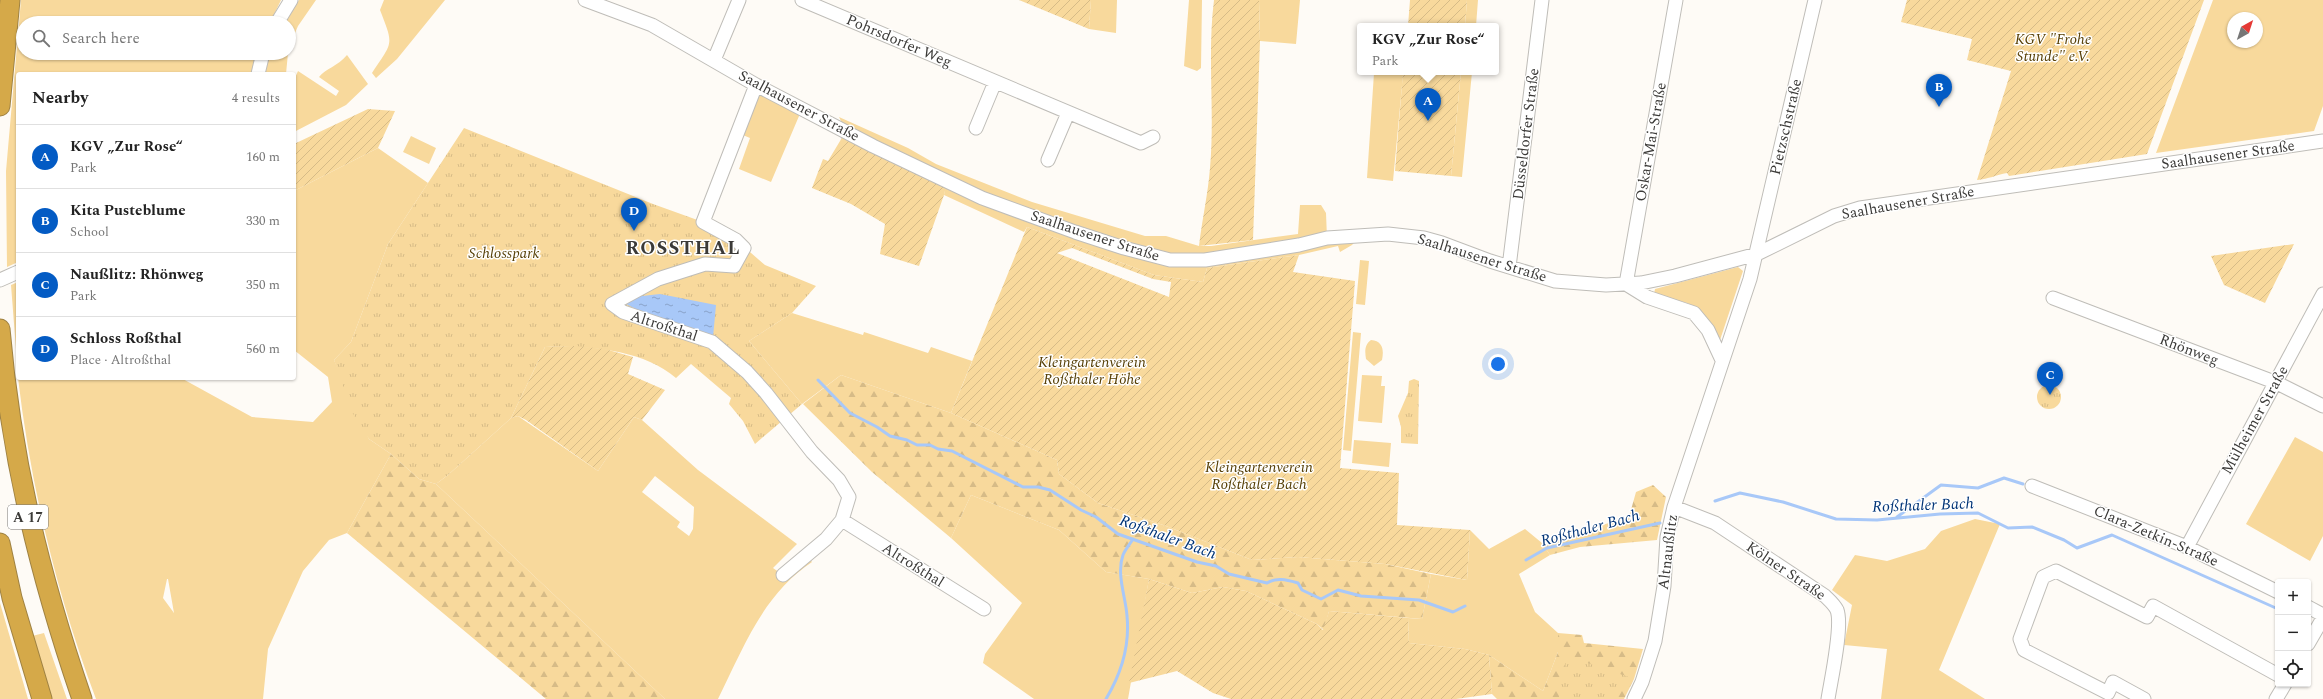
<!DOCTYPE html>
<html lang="en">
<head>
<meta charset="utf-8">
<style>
	body { margin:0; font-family:Spectral,serif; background:#f6f6f6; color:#222 }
	.controls { position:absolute; right:12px; bottom:12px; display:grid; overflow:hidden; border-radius:4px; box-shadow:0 1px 3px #0004 }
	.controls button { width:36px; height:36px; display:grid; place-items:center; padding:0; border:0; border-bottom:1px solid #e0e0e0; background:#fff; color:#222; font:20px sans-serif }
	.compass { position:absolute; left:2227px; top:12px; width:36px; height:36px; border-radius:50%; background:#fff; box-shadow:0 1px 3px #0004; rotate:39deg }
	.you { position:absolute; left:1498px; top:364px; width:14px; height:14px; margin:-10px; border:3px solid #fff; border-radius:50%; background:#1a73e8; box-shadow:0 0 0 6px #1a73e833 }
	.badge { display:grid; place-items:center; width:26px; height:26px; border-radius:50%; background:#035bc4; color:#fff; font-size:13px; font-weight:700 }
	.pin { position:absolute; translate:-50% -33px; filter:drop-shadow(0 1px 2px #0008) }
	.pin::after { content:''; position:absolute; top:21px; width:14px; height:12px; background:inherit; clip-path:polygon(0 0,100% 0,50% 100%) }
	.popup { position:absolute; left:1357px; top:23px; width:142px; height:52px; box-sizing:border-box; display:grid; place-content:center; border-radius:4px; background:#fff; filter:drop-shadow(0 1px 3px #0005); font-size:13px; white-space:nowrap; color:#767676 }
	.popup b { font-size:15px; color:#222 }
	.popup::after { content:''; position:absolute; left:50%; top:100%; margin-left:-8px; border:8px solid transparent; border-top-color:#fff }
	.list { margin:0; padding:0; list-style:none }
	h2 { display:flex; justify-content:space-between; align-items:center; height:52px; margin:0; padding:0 16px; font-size:17px }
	h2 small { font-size:13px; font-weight:400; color:#767676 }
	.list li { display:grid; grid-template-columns:26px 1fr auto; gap:12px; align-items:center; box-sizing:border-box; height:64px; padding:0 16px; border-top:1px solid #e0e0e0 }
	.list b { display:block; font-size:15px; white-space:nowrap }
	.list p { margin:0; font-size:13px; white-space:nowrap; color:#767676 }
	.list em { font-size:13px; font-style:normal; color:#767676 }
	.icon { flex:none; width:22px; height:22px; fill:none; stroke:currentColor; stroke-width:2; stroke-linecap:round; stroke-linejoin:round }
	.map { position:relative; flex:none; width:2323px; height:699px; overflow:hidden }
	.search { position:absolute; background:#fff; box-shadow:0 1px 3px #0004; left:16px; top:16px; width:280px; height:44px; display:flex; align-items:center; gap:10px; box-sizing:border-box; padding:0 14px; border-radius:22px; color:#767676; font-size:15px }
	.panel { position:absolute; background:#fff; box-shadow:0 1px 3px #0004; left:16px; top:72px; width:280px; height:308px; border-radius:4px }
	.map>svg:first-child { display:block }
</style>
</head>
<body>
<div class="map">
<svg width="2323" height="699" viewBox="0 0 2323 699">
	<defs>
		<pattern id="forest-firs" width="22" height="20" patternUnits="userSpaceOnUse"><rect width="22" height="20" fill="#f8d99c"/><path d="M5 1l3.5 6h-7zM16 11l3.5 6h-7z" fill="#d6bb87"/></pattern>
		<pattern id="park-tufts" width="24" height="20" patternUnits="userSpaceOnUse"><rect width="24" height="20" fill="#f8d99c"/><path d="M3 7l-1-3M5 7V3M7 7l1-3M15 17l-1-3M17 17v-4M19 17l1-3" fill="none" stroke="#d6bb87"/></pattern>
		<pattern id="garden-furrows" width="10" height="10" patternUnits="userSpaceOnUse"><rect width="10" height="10" fill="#f8d99c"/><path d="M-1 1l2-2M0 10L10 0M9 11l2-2" fill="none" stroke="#d6bb87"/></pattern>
		<pattern id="water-ripples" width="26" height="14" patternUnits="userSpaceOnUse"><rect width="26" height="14" fill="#a8c8f8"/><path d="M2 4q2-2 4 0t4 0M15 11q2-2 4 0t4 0" fill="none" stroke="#8aa3ca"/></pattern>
	</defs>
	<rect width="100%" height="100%" fill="#fefbf6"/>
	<path fill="#f8d99c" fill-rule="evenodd" d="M 21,0 L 281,0 L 270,23 L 23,23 L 23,53 L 263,53 L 258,74 L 18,74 L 18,262 L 7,267 L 6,171 Z
		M 299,0 L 316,0 L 298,26 L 289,47 L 289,23 L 284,23 Z
		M 384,0 L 445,0 L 397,59 L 376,78 L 372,73 C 393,41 394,46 380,10 Z
		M 1091,0 L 1117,0 L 1116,33 L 1089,29 Z
		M 1189,0 L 1202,0 L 1201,68 L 1197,71 L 1184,66 Z
		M 1259,0 L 1300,0 L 1296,44 L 1260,41 Z
		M 1467,0 L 1478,0 L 1476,26 L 1465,26 Z
		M 2213,0 L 2323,0 L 2323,106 L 2314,131 L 2156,153 ZM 2233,18 L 2257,18 L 2257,42 L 2233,42 Z
		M 270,53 L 288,53 L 286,74 L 264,74 Z
		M 347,55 L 368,84 L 346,105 L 294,132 L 294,80 L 298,71 L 336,96 L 339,91 L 319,77 C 326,68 337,67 347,55 Z
		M 1461,72 L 1472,72 L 1462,177 L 1451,176 Z
		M 1374,73 L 1403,75 L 1393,181 L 1367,178 Z
		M 756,85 L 802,109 L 771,182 L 739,169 L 750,138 L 738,133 Z
		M 839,117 L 908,148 L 936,164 L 1032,202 L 1145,236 L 1166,236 L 1199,246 L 1211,246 L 1298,234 L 1300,205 L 1321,205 L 1326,213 L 1327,238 L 1362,234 L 1352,245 L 1340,252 L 1338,246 L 1299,255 L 1207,268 L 1203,282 L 1154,275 L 1027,227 L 1024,232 L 944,195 L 946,182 L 846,131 Z
		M 411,136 L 436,148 L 429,164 L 403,152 Z
		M 378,148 L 428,183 L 388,244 L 351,342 L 334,360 L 369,439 L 391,454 L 347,533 L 329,540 L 303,571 L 268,649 L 263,699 L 96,699 C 57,595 31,488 18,378 L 181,378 L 252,417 L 313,422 L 332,402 L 328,377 L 294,350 L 294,191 ZM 167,579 L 168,579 L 174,613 L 163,598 Z
		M 1360,260 L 1369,261 L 1365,305 L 1356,304 Z
		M 1738,267 L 1743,271 L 1720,340 L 1717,341 L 1698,309 L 1687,303 L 1654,294 L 1655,289 Z
		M 18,282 L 18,375 L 11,285 Z
		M 792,313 L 863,335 L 864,332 L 928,353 L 931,347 L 972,361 L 951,413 L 841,375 L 802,404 L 749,341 Z
		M 1353,332 L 1361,333 L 1351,451 L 1343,450 Z
		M 1371,340 C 1383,341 1384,350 1382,360 L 1374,366 L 1366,359 C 1365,352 1364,345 1371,340 Z
		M 1362,375 L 1382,376 L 1381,386 L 1385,386 L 1382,423 L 1358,421 Z
		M 518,416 L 598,471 L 634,417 L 642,420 L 698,470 L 797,544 L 773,568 L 783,575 L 806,555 L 812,562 C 763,594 743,649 718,699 L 665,699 L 436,484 L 448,475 L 511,418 ZM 655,476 L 694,507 L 693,529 L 689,536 L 677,527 L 680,522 L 642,492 Z
		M 2295,437 L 2323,452 L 2323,536 L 2310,561 L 2246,524 Z
		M 1354,440 L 1391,443 L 1389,467 L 1352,463 Z
		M 971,495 L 1059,530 L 1106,572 L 1149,579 L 1128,699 L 1034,699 L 983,663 L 985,654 L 1022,603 L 951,538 Z
		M 1975,519 L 2000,524 L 1939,670 L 1985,699 L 1881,699 L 1887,649 L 1844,645 L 1852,605 L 1832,590 L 1855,555 L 1887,561 L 1925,549 L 1941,531 Z
		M 1525,529 L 1542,543 L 1550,555 L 1519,574 L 1535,612 L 1558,633 L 1558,652 L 1543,691 L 1489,655 L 1465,649 L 1409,643 L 1408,618 L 1422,619 L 1431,574 L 1467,580 L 1470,530 L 1489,549 Z
		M 0,603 L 28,699 L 0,699 Z
		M 44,633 L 67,699 L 52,699 L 32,636 Z"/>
	<path fill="url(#forest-firs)" d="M 841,375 L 951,413 L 1057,460 L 1059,474 L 1098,503 L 1166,526 L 1252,560 L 1298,557 L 1385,564 L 1431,574 L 1422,619 L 1329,611 L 1324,630 L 1317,624 L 1246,591 L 1223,587 L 1192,593 L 1149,579 L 1106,572 L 1059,530 L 971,495 L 951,538 L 872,472 L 803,404 Z
		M 391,454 L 419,479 L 436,484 L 665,699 L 546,699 L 347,533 Z
		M 1653,485 L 1666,497 L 1657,540 L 1580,547 L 1550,555 L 1542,543 L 1629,517 L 1636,492 Z
		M 1558,633 L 1582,635 L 1584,643 L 1643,649 L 1634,679 L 1624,699 L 1497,699 L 1492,694 L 1489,655 L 1543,691 L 1558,652 Z"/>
	<path fill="url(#park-tufts)" d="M 464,128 L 653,204 L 703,222 L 736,240 L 765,265 L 816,286 L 792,313 L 749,341 L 802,404 L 755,444 L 743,421 L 729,404 L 731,398 L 691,364 L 676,378 C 641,349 590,346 545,347 L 511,418 L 448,475 L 436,484 L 419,479 L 391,454 L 369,439 L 353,414 L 334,360 L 351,342 L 388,244 Z
		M 1414,379 L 1419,381 L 1418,444 L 1401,443 L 1401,427 L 1398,416 L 1408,393 L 1409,381 Z
		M2037 397a12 12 0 1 1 24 0a12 12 0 1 1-24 0Z
		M 1567,656 L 1629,677 L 1616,699 L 1559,699 L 1559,690 Z"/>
	<path fill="url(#garden-furrows)" fill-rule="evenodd" d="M 1019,0 L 1091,0 L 1089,29 Z
		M 1214,0 L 1259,0 L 1260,41 L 1253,240 L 1199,246 C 1202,220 1208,194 1210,168 C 1215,112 1207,55 1214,0 Z
		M 1410,0 L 1467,0 L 1465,26 L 1408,26 Z
		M 1907,0 L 2204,0 L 2147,154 L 2009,176 L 2007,173 C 1996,175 1989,179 1977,180 L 2011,71 L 1967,60 L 1972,39 L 1901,22 Z
		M 1403,72 L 1461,72 L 1451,176 L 1395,171 Z
		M 368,109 L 395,111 L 378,148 L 294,191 L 294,144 Z
		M 846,131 L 947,182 L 944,195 L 919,266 L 880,254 L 885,224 L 851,204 L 812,188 L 823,159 L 828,161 Z
		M 1027,227 L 1154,275 L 1203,282 L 1207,268 L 1299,255 L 1293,272 L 1355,281 L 1340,468 L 1399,473 L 1397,525 L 1470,530 L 1467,580 L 1385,564 L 1298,557 L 1252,560 L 1166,526 L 1098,503 L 1059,474 L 1057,460 L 951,413 ZM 1072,248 L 1153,279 L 1171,282 L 1169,297 L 1057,253 Z
		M 2294,244 L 2265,303 L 2224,285 L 2211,256 Z
		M 575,346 L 605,349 L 633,357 L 628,374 L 665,390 L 642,420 L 634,417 L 598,471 L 526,420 L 518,416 L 511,418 L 545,347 Z
		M 1149,579 L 1192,593 L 1223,587 L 1246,591 L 1317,624 L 1323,630 L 1329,611 L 1408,618 L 1409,643 L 1465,649 L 1489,655 L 1492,694 L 1456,699 L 1231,699 L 1213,693 L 1177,671 L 1129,683 Z"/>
	<path fill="url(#water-ripples)" d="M 660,294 L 716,305 L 713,337 L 664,323 L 626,304 L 633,297 Z"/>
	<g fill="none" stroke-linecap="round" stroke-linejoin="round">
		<path stroke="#a8c8f8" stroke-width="3" d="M 818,380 L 850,413 L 877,427 L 890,436 L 907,440 L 917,445 L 930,445 L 938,449 L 952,451 L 1023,487 L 1038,487 L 1050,490 L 1081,510 L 1096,517 L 1118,534 L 1197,562 L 1216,566 L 1229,574 L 1267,583 C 1277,577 1287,580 1298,583 L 1302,590 L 1321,599 L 1338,590 L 1361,596 L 1419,600 L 1453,612 L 1465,606
			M 1715,501 L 1740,493 L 1783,502 L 1836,519 L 1877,520 L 1940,514 L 1978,513 L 2008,528 L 2032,527 L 2064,540 L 2077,548 L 2112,535 L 2278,609
			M 1897,517 L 1941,485 L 1978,488 L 2004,478 L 2023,484
			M 1526,560 L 1547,548 L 1660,523
			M 1106,699 C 1121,674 1130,646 1127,616 C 1126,598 1116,574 1123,555 C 1125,550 1130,544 1133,539"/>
		<g stroke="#bfbdb8" stroke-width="15">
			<path id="minor" d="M 585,0 L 652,25 L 756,85 L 873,146 L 982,198 L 1075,232 L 1124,248 L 1170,260 L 1205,260 L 1299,245 L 1327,238 L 1388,234 L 1424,238 L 1442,243 L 1490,261 L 1555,281 L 1606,285 L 1641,283 L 1675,276 L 1757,254 L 1834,216 L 1860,208 L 2323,141
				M 802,0 L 1141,143 L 1153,137
				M 277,23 L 291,0
				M 714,60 L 739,0
				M 258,74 L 263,53
				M 756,85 L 703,222 L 736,240 L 744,248 L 734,266 L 705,264 L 658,279 L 612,304 L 623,312 L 712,342 L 747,372 L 766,393 L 812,452 L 839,480 L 849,497 L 842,520 L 826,539 L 783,575
				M 976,128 L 995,82
				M 1048,160 L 1068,113
				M 1509,267 L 1542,0
				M 0,280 L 18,272
				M 1626,284 L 1676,0
				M 1626,284 L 1647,297 L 1694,313 L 1708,330 L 1722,360
				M 2053,298 L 2277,383 L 2323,406
				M 2032,486 L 2187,547 L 2278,592
				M 1674,507 L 1715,523 L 1825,596 C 1829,600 1834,604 1837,610 C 1843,626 1831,680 1828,699
				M 842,520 L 984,609
				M 2187,547 L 2323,294
				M 2308,607 L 2323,615
				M 2308,644 L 2323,618
				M 1634,699 L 1642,682 L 1655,641 L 1664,586 L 1667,537 L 1674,507 L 1750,279 L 1815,0
				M 2144,699 L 2113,682 L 2108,693 L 2024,650 L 2020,639 L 2043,577 L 2056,571 L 2147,617 L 2153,606 L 2278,675
				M 2276,699 L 2285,684"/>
		</g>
		<g stroke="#9f8243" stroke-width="21">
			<path id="highway" d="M 0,106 L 10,0
				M 0,329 C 11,459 40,576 82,699
				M 0,543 L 12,598 L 42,699"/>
		</g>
		<use href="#minor" stroke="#fff" stroke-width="13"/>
		<use href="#highway" stroke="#d5a949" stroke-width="19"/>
	</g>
	<g text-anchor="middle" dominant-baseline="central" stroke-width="3" stroke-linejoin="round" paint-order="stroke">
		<rect fill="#fff" stroke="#767574" stroke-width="1" x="8" y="505" width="40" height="24" rx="3"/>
		<g font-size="14" font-weight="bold" fill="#3b3a38">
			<text x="28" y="517">A 17</text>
		</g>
		<g font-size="15" font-style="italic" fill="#574007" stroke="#fff">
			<text x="2053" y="39">KGV "Frohe<tspan x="2053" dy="17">Stunde" e.V.</tspan></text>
			<text x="504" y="253">Schlosspark</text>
			<text x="1092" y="362">Kleingartenverein<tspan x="1092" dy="17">Roßthaler Höhe</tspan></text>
			<text x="1259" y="467">Kleingartenverein<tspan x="1259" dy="17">Roßthaler Bach</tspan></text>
		</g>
		<g font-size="15" fill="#3b3a38" stroke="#fff">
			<text transform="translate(899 41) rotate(23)">Pohrsdorfer Weg</text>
			<text transform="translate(799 106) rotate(28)">Saalhausener Straße</text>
			<text transform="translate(1786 127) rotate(-77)">Pietzschstraße</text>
			<text transform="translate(1526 134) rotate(-83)">Düsseldorfer Straße</text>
			<text transform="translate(1651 142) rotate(-80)">Oskar-Mai-Straße</text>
			<text transform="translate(2228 155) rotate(-8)">Saalhausener Straße</text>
			<text transform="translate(1908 203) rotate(-10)">Saalhausener Straße</text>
			<text transform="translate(1095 236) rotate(18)">Saalhausener Straße</text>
			<text transform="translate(1482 258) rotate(17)">Saalhausener Straße</text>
			<text transform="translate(664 326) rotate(18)">Altroßthal</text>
			<text transform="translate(2189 350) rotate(21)">Rhönweg</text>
			<text transform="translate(2255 420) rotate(-61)">Mülheimer Straße</text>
			<text transform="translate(2156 536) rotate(23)">Clara-Zetkin-Straße</text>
			<text transform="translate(1668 552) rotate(-83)">Altnaußlitz</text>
			<text transform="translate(913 565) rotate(32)">Altroßthal</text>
			<text transform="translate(1786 571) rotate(34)">Kölner Straße</text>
		</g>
		<g font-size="16" font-style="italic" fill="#013477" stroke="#fff">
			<text transform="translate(1923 505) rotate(-2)">Roßthaler Bach</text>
			<text transform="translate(1590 528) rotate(-15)">Roßthaler Bach</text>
			<text transform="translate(1168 537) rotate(20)">Roßthaler Bach</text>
		</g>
		<g font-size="19" font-weight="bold" letter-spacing="1" fill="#3b3a38" stroke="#fff">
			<text x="683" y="248">ROSSTHAL</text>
		</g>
	</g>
</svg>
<div class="controls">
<button>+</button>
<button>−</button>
<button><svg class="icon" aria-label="locate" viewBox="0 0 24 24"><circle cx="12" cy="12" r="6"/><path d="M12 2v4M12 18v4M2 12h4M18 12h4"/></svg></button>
</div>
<svg class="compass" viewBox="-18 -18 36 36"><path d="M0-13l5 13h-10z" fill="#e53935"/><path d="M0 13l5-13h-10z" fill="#767676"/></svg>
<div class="you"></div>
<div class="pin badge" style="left:1428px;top:121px">A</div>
<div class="popup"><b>KGV „Zur Rose“</b>Park</div>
<div class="pin badge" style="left:1939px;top:107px">B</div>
<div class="pin badge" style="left:2050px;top:395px">C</div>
<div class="pin badge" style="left:634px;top:231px">D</div>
<div class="search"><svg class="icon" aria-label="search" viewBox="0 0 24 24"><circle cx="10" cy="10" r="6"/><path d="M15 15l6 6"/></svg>Search here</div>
<section class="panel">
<h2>Nearby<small>4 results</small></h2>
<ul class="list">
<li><span class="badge">A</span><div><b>KGV „Zur Rose“</b><p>Park</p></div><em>160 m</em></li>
<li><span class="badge">B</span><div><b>Kita Pusteblume</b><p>School</p></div><em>330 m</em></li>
<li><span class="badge">C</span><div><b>Naußlitz: Rhönweg</b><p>Park</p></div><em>350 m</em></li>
<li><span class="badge">D</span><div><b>Schloss Roßthal</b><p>Place · Altroßthal</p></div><em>560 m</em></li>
</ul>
</section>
</div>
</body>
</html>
